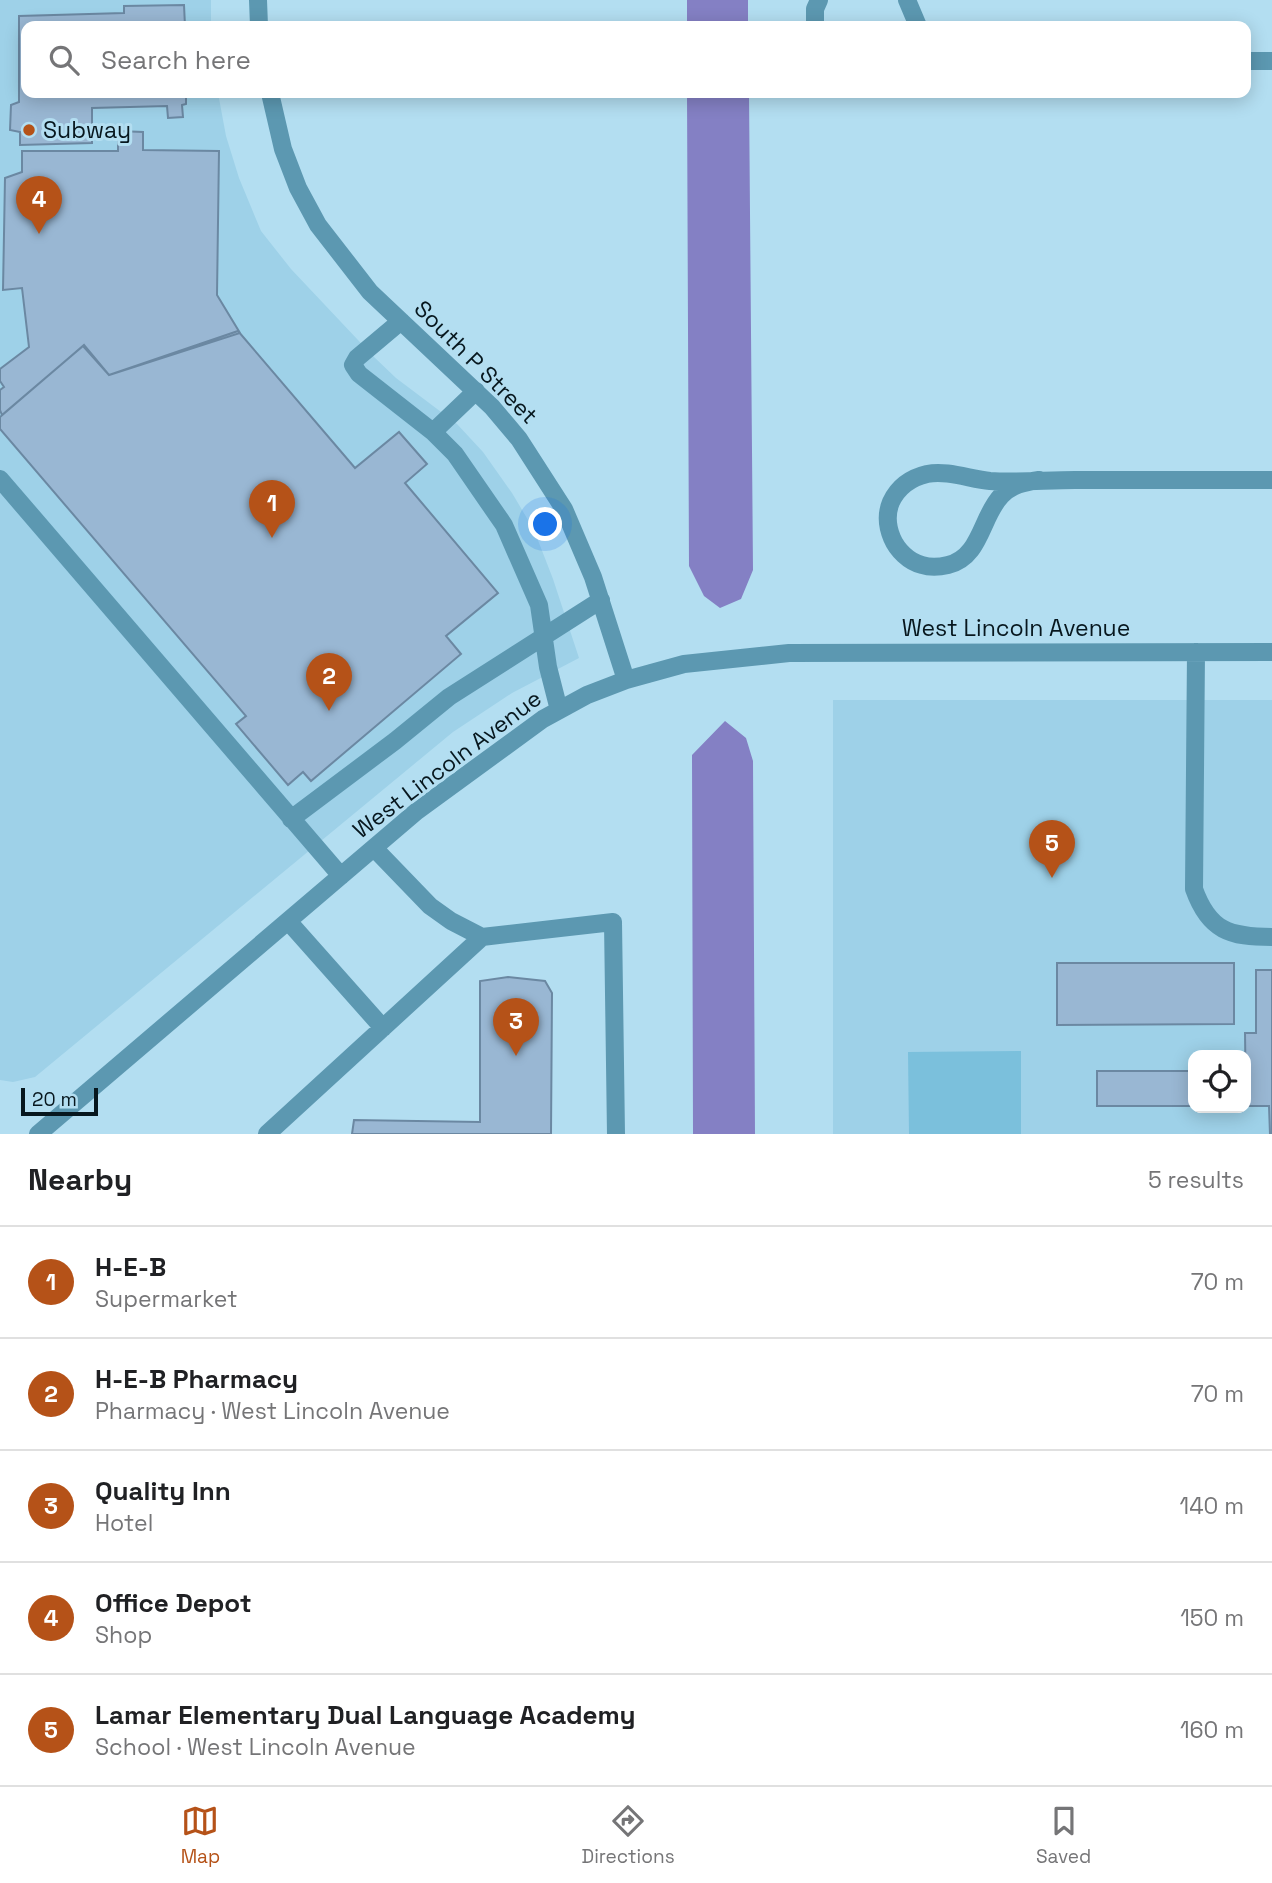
<!DOCTYPE html>
<html lang="en">
<head>
<meta charset="utf-8">
<style>
	body { margin:0; font-family:"Space Grotesk",sans-serif; background:#f2f2f2; color:#202124 }
	.controls { position:absolute; right:21px; bottom:21px; display:grid; overflow:hidden; border-radius:14px; box-shadow:0 4px 18px #0003 }
	.controls button { width:63px; height:63px; display:grid; place-items:center; padding:0; border:0; border-bottom:2px solid #e0e0e0; background:#fff; color:#202124; font:35px sans-serif }
	.scale { position:absolute; left:21px; bottom:18px; width:77px; box-sizing:border-box; padding-left:7px; border:4px solid #07171e; border-top:0; font-size:19px; line-height:24px; white-space:nowrap; color:#07171e; -webkit-text-stroke:5px #b3def1; paint-order:stroke }
	.you { position:absolute; left:546px; top:525px; width:24px; height:24px; margin:-18px; border:5px solid #fff; border-radius:50%; background:#1a73e8; box-shadow:0 0 0 10px #1a73e833 }
	.badge { display:grid; place-items:center; width:46px; height:46px; border-radius:50%; background:#b55218; color:#fff; font-size:23px; font-weight:700 }
	.pin { position:absolute; translate:-50% -58px; filter:drop-shadow(0 2px 4px #0008) }
	.pin::after { content:''; position:absolute; top:37px; width:24px; height:21px; background:inherit; clip-path:polygon(0 0,100% 0,50% 100%) }
	.list { margin:0; padding:0; list-style:none }
	h2 { display:flex; justify-content:space-between; align-items:center; height:91px; margin:0; padding:0 28px; font-size:30px }
	h2 small { font-size:23px; font-weight:400; color:#757577 }
	.list li { display:grid; grid-template-columns:46px 1fr auto; gap:21px; align-items:center; box-sizing:border-box; height:112px; padding:0 28px; border-top:2px solid #e0e0e0 }
	.list b { display:block; font-size:26px; white-space:nowrap }
	.list p { margin:0; font-size:23px; white-space:nowrap; color:#757577 }
	.list em { font-size:23px; font-style:normal; color:#757577 }
	.icon { flex:none; width:38px; height:38px; fill:none; stroke:currentColor; stroke-width:2; stroke-linecap:round; stroke-linejoin:round }
	.map { position:relative; flex:none; width:1272px; height:1134px; overflow:hidden }
	.search { position:absolute; background:#fff; box-shadow:0 4px 18px #0003; left:21px; right:21px; top:21px; height:77px; display:flex; align-items:center; gap:18px; box-sizing:border-box; padding:0 24px; border-radius:14px; color:#757577; font-size:26px }
	.sheet { height:651px; background:#fff }
	nav { display:flex; justify-content:space-around; align-items:center; box-sizing:border-box; height:98px; border-top:2px solid #e0e0e0; background:#fff; font-size:19px; color:#757577 }
	nav a { display:grid; justify-items:center; gap:4px }
	nav .on { color:#b55218 }
	.map>svg:first-child { display:block }
</style>
</head>
<body>
<div class="map">
<svg width="1272" height="1134" viewBox="0 0 1272 1134">
	<rect width="100%" height="100%" fill="#b3def1"/>
	<path fill="#9ed1e8" fill-rule="evenodd" d="M 0,0 L 211,0 L 211,26 L 26,26 L 26,93 L 218,93 L 226,136 L 239,178 L 261,231 L 291,269 L 374,357 L 396,378 L 457,424 L 483,452 L 512,493 L 534,530 L 553,579 L 579,658 L 512,693 L 453,732 L 35,1077 L 13,1082 L 0,1080 Z
		M 833,700 L 1272,700 L 1272,1134 L 833,1134 ZM 1193,1055 L 1246,1055 L 1246,1108 L 1193,1108 Z"/>
	<path fill="#7bc0dc" d="M 1021,1051 L 1021,1134 L 909,1134 L 908,1052 Z"/>
	<path fill="#8480c4" d="M 687,0 L 748,0 L 748,26 L 687,26 Z
		M 687,93 L 749,93 L 753,570 L 741,599 L 720,608 L 704,596 L 689,566 Z
		M 725,721 L 746,738 L 753,761 L 755,1134 L 693,1134 L 692,755 Z"/>
	<path fill="#99b7d3" stroke="#6b88a2" stroke-width="2" d="M 184,5 L 185,26 L 26,26 L 26,93 L 186,93 L 186,104 L 182,105 L 183,117 L 168,118 L 167,106 L 92,108 L 92,143 L 20,145 L 20,132 L 10,130 L 11,105 L 19,102 L 19,16 L 124,13 L 124,6 Z
		M 118,131 L 143,132 L 143,150 L 219,151 L 217,295 L 240,333 L 109,375 L 83,346 L 2,415 L 0,410 L 0,390 L 4,387 L 0,381 L 0,369 L 29,347 L 22,288 L 3,290 L 5,178 L 22,172 L 22,151 L 118,151 Z
		M 238,331 L 355,468 L 399,432 L 427,464 L 405,483 L 498,593 L 446,636 L 461,654 L 311,781 L 303,772 L 288,785 L 236,724 L 246,716 L 0,429 L 0,417 L 84,345 L 109,375 Z
		M 1057,963 L 1234,963 L 1234,1024 L 1057,1025 Z
		M 1256,970 L 1272,970 L 1272,1134 L 1270,1134 L 1269,1106 L 1246,1106 L 1245,1033 L 1256,1033 Z
		M 508,977 L 545,981 L 552,993 L 551,1134 L 352,1134 L 354,1120 L 480,1122 L 480,981 Z
		M 1097,1071 L 1193,1071 L 1193,1106 L 1097,1106 Z"/>
	<g fill="none" stroke-linecap="round" stroke-linejoin="round">
		<path stroke="#5c98b1" stroke-width="18" d="M 258,0 L 259,26
			M 907,0 L 918,26
			M 815,26 L 815,9 L 819,0
			M 1246,61 L 1272,61
			M 270,93 L 283,149 L 298,188 L 318,225 L 370,292 L 492,407 L 519,439 L 564,509 L 593,577 L 626,680
			M 401,321 L 357,358 L 353,365 L 359,374 L 433,432 L 455,454 L 504,525 L 539,605 L 548,667 L 559,710
			M 433,432 L 476,391
			M 0,479 L 341,876
			M 1039,480 C 1025,482 1011,485 1001,496 C 981,517 981,557 948,565 C 940,567 931,568 922,565 C 909,562 897,550 892,538 C 887,526 886,514 891,502 C 898,487 910,478 927,474 C 947,470 970,479 990,481 C 1018,483 1047,480 1075,480 C 1141,480 1206,480 1272,480
			M 1196,652 L 1194,889 C 1209,931 1230,937 1272,937
			M 291,819 L 395,741 L 449,697 L 601,600
			M 288,921 L 383,1028
			M 482,937 L 613,922 L 616,1134
			M 38,1134 L 417,811 L 543,719 L 587,695 L 626,680 L 684,664 L 789,653 L 1272,652
			M 267,1134 L 482,937 L 451,921 L 430,906 L 374,848"/>
	</g>
	<circle fill="#b55218" stroke="#b3def1" stroke-width="2.5" cx="29" cy="130" r="7"/>
	<g text-anchor="middle" dominant-baseline="central" stroke-width="6" stroke-linejoin="round" paint-order="stroke">
		<g font-size="23" fill="#07171e" stroke="#b3def1" text-anchor="start">
			<text x="43" y="130">Subway</text>
		</g>
		<g font-size="23" fill="#07171e" stroke="#b3def1">
			<text transform="translate(476 362) rotate(45)">South P Street</text>
			<text x="1016" y="628">West Lincoln Avenue</text>
			<text transform="translate(447 764) rotate(-37)">West Lincoln Avenue</text>
		</g>
	</g>
</svg>
<div class="controls">
<button><svg class="icon" aria-label="locate" viewBox="0 0 24 24"><circle cx="12" cy="12" r="6"/><path d="M12 2v4M12 18v4M2 12h4M18 12h4"/></svg></button>
</div>
<div class="scale">20 m</div>
<div class="you"></div>
<div class="pin badge" style="left:272px;top:538px">1</div>
<div class="pin badge" style="left:329px;top:711px">2</div>
<div class="pin badge" style="left:516px;top:1056px">3</div>
<div class="pin badge" style="left:39px;top:234px">4</div>
<div class="pin badge" style="left:1052px;top:878px">5</div>
<div class="search"><svg class="icon" aria-label="search" viewBox="0 0 24 24"><circle cx="10" cy="10" r="6"/><path d="M15 15l6 6"/></svg>Search here</div>
</div>
<section class="sheet">
<h2>Nearby<small>5 results</small></h2>
<ul class="list">
<li><span class="badge">1</span><div><b>H-E-B</b><p>Supermarket</p></div><em>70 m</em></li>
<li><span class="badge">2</span><div><b>H-E-B Pharmacy</b><p>Pharmacy · West Lincoln Avenue</p></div><em>70 m</em></li>
<li><span class="badge">3</span><div><b>Quality Inn</b><p>Hotel</p></div><em>140 m</em></li>
<li><span class="badge">4</span><div><b>Office Depot</b><p>Shop</p></div><em>150 m</em></li>
<li><span class="badge">5</span><div><b>Lamar Elementary Dual Language Academy</b><p>School · West Lincoln Avenue</p></div><em>160 m</em></li>
</ul>
</section>
<nav>
<a class="on"><svg class="icon" aria-label="map" viewBox="0 0 24 24"><path d="M3 6l6-2 6 2 6-2v14l-6 2-6-2-6 2zM9 4v14M15 6v14"/></svg>Map</a>
<a><svg class="icon" aria-label="directions" viewBox="0 0 24 24"><path d="M12 3l9 9-9 9-9-9zM9 14v-3h6M13 9l2 2-2 2"/></svg>Directions</a>
<a><svg class="icon" aria-label="saved" viewBox="0 0 24 24"><path d="M7 4h10v16l-5-4-5 4z"/></svg>Saved</a>
</nav>
</body>
</html>
